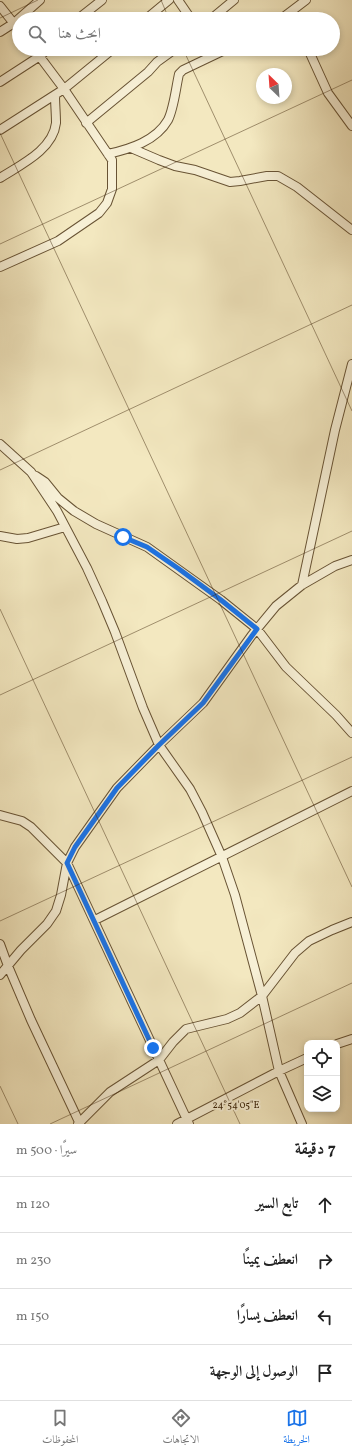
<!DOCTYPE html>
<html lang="ar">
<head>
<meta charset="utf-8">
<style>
	body { margin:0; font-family:Vollkorn,Amiri,serif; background:#f2f2f2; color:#222; direction:rtl }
	.controls { position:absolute; right:12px; bottom:12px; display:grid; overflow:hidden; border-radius:8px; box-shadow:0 2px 6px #0003 }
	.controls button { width:36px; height:36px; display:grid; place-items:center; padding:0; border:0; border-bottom:1px solid #e0e0e0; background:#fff; color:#222; font:20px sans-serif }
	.compass { position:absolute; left:256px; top:68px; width:36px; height:36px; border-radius:50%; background:#fff; box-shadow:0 2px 6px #0003; rotate:335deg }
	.stop { position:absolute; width:12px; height:12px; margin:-9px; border:3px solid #1a73e8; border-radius:50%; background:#fff }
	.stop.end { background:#1a73e8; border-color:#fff; box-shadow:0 1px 4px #0008 }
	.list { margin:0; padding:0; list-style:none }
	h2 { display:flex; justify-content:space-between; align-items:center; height:52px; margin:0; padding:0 16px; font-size:17px }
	h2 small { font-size:13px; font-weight:400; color:#767676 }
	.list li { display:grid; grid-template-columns:26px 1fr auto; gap:12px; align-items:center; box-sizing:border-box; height:56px; padding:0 16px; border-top:1px solid #e0e0e0 }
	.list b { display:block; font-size:15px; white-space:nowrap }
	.list em { font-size:13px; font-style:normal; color:#767676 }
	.icon { flex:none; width:22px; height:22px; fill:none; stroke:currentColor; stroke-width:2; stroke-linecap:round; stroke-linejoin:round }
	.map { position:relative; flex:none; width:352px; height:1124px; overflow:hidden; direction:ltr }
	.search { position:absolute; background:#fff; box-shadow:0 2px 6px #0003; left:12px; right:12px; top:12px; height:44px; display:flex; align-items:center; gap:10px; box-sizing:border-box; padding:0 14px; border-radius:22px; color:#767676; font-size:15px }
	.sheet { height:276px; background:#fff }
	nav { display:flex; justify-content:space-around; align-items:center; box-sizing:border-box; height:56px; border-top:1px solid #e0e0e0; background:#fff; font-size:11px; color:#767676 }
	nav a { display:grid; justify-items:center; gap:2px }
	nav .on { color:#1a73e8 }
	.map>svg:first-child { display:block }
</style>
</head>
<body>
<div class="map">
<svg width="352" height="1124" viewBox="0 0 352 1124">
	<rect width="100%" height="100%" fill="#f3e8c0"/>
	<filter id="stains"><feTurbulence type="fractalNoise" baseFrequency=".005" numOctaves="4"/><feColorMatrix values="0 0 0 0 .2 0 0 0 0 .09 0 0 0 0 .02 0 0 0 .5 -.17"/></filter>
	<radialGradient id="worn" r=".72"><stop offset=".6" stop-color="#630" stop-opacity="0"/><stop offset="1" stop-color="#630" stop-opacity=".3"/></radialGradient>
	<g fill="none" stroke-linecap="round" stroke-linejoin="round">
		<g stroke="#685334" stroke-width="10">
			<path id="street" d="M 178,0 L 191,19
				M 0,6 L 19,30
				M 78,19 L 102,0
				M 146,19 L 169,0
				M 211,19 L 234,0
				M 281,19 L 306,0
				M 0,32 L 14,23 L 40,0
				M 308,49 L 328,93 L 352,126
				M 0,82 L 40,56 L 48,49
				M 86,123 L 148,72 L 157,62 L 175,49
				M 0,130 L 64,89 L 113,49
				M 131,148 L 159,160 L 175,166 L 195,170 L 230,182 L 240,181 L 267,176 L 278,176 L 297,187 L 352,230
				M 108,154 C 130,149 156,141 168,120 C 174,108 176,87 179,74 L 183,70 L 227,49
				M 0,178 C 20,165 53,150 56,123 C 56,114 55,104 55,95
				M 0,267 L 58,241 L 99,213 L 107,203 L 112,189 L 112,160 L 64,89 L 34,49
				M 0,444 L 31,472 L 57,511 L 87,568 L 102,601 L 115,632 L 143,708 L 159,745 L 190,789 L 202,812 L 222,857 L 235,895 L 262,996 L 279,1071 L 302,1124
				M 36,476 L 45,482 L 58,498 L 74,511 L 96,524 L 147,547 L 221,600 L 257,629 L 286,667 L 336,715 L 352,733
				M 0,536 L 17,539 L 28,538 L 65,527
				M 302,585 L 335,430 L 352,364
				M 0,815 L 22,821 L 31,827 L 67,863 L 189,1124
				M 95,920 L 352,791
				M 0,944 L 8,966 L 31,1020 L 80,1124
				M 0,975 L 21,950 L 47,924 L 56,911 L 61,895 L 67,863 L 75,847 L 117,788 L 159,745 L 203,703 L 252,635 L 276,606 L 302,585 L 335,566 L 352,560
				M 337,1044 L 352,1039
				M 78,1124 L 110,1092 L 159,1060 L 173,1042 L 186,1029 L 227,1019 L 240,1013 L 262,996 L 295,953 L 309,941 L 332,930 L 352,922
				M 177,1124 L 279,1071 L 307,1058"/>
		</g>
		<use href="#street" stroke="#f7f0d6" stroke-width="8"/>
	</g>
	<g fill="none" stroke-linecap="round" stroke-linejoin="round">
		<path stroke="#1a73e8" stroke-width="5" d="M 123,537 L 147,547 L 179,569 L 221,600 L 257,629 L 203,703 L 159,745 L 117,788 L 75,847 L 67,863 L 153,1048"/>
	</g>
	<path fill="none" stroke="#392106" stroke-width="1" stroke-opacity="0.45" d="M 161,0 L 169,19M 0,18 L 38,0M 183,49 L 352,411M 0,133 L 352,887M 0,244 L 352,80M 0,470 L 352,305M 0,609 L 240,1124M 0,695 L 352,531M 0,921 L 352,757M 0,1086 L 18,1124M 50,1124 L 352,983"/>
	<g font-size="10" text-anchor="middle" fill="#392106" stroke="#f7f0d6" stroke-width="3.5" stroke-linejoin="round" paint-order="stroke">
		<text x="236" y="1108">24°54'05"E</text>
	</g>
	<rect width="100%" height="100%" filter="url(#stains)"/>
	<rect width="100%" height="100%" fill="url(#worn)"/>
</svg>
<div class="controls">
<button><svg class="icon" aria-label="locate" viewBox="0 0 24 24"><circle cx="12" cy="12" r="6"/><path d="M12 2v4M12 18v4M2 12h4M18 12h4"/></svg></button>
<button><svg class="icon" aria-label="layers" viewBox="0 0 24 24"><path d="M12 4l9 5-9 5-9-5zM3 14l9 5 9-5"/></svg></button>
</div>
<svg class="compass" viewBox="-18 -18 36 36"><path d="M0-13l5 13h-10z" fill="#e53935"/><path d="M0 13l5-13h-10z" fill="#767676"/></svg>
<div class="stop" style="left:123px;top:537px"></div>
<div class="stop end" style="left:153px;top:1048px"></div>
<div class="search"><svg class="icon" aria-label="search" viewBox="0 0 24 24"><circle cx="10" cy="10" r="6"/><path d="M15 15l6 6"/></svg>ابحث هنا</div>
</div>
<section class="sheet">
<h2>7 دقيقة<small>سيرًا · 500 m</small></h2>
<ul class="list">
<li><svg class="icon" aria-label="ahead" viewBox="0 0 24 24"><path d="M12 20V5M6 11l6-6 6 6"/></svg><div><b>تابع السير</b></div><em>120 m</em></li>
<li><svg class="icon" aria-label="right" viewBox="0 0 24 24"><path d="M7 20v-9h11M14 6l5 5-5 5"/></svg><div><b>انعطف يمينًا</b></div><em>230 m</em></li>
<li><svg class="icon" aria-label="left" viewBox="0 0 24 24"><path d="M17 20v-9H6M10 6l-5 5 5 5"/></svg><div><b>انعطف يسارًا</b></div><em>150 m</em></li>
<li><svg class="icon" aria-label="arrive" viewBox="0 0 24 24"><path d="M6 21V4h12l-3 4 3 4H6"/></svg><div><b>الوصول إلى الوجهة</b></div></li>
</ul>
</section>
<nav>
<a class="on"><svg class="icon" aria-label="map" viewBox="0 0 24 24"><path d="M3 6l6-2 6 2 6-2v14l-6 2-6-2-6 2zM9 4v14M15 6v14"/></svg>الخريطة</a>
<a><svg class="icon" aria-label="directions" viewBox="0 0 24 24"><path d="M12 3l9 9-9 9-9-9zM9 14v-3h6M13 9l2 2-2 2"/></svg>الاتجاهات</a>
<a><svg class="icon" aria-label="saved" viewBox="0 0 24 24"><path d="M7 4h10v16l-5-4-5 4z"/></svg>المحفوظات</a>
</nav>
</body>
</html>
